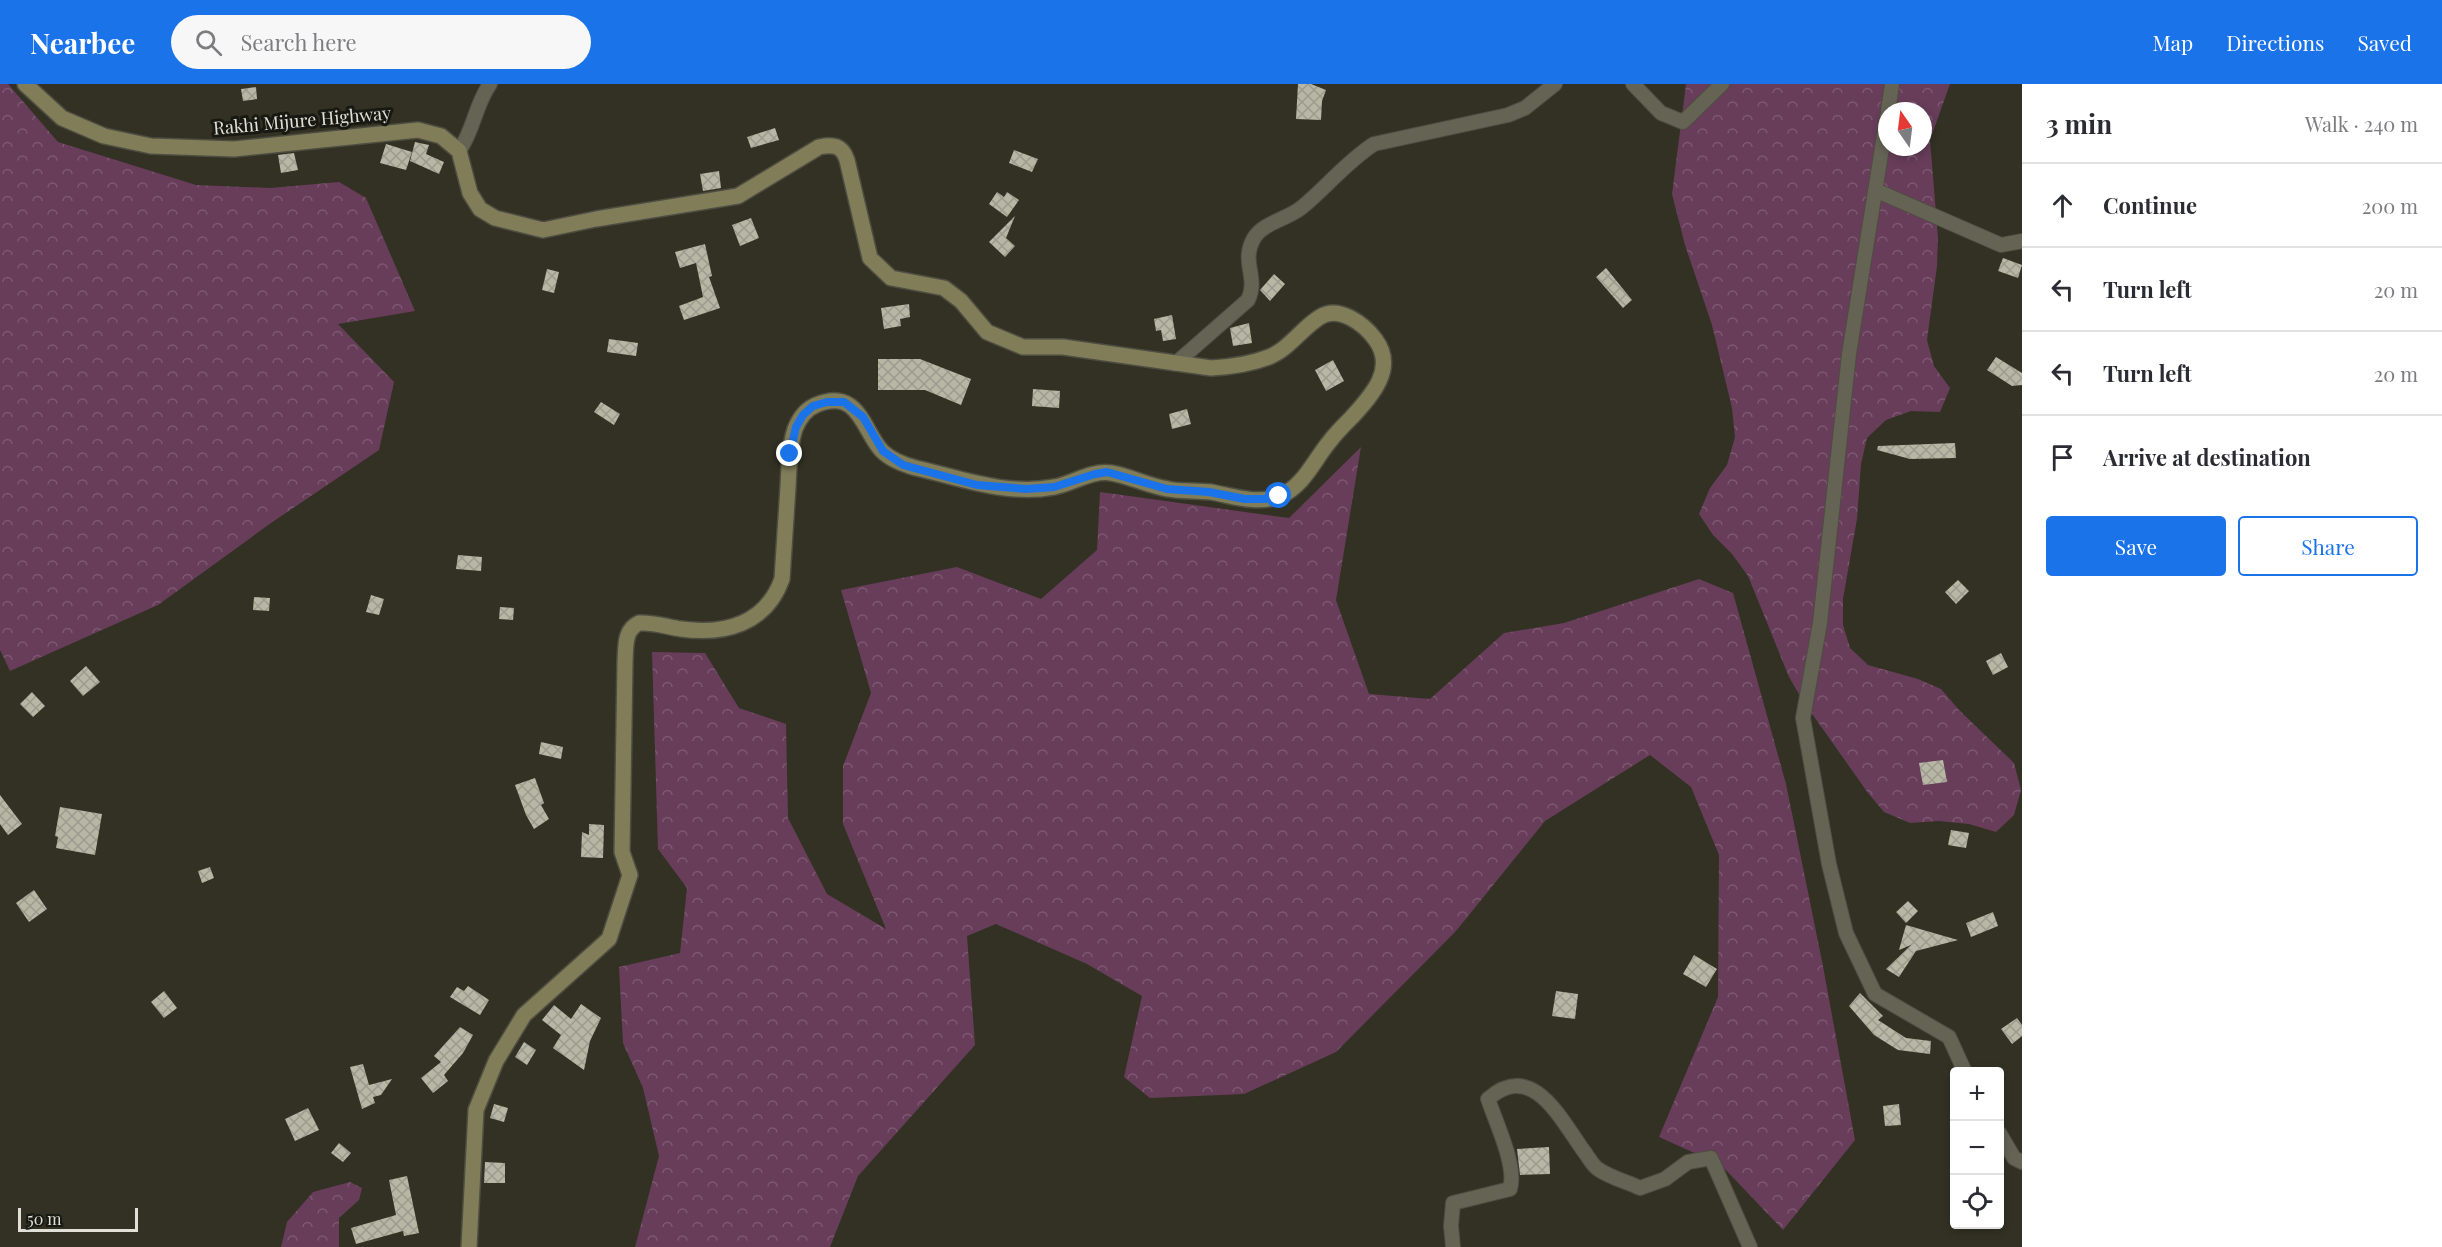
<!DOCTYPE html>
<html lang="en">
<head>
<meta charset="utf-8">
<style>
	body { margin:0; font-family:"Playfair Display",serif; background:#f7f7f7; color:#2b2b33 }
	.controls { position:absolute; right:18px; bottom:18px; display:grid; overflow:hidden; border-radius:6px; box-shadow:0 3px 9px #0003 }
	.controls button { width:54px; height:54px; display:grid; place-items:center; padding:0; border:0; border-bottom:2px solid #e1e1e2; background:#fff; color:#2b2b33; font:30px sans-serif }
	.compass { position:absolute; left:1878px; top:18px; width:54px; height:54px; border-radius:50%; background:#fff; box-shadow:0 3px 9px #0003; rotate:346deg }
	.scale { position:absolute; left:18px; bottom:15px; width:120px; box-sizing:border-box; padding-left:6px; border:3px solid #e1e0d8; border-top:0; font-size:16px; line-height:21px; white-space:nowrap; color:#e1e0d8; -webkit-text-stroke:4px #191913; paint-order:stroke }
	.stop { position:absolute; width:18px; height:18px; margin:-14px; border:4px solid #1a73e8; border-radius:50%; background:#fff }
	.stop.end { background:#1a73e8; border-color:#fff; box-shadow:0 2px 6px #0008 }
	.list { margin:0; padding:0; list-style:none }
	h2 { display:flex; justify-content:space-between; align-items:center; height:78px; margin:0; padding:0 24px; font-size:26px }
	h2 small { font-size:20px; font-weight:400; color:#7c7c81 }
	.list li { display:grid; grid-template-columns:39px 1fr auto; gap:18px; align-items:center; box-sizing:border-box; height:84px; padding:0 24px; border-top:2px solid #e1e1e2 }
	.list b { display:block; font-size:22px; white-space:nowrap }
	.list em { font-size:20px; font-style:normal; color:#7c7c81 }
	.actions { display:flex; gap:12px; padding:18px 24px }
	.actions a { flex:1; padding:14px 0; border:2px solid #1a73e8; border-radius:6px; text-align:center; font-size:21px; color:#1a73e8 }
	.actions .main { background:#1a73e8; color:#fff }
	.icon { flex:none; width:33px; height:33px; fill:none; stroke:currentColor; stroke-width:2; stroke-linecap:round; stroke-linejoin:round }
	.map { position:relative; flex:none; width:2022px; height:1163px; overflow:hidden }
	header { display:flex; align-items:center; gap:36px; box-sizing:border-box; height:84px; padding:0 30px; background:#1a73e8; color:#fff }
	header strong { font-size:28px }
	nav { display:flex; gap:33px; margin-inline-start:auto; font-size:21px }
	.search { width:420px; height:54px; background:#f7f7f7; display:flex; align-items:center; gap:15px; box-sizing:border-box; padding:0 21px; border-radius:33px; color:#7c7c81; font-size:22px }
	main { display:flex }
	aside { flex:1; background:#fff }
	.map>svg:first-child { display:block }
</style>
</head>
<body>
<header>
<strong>Nearbee</strong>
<div class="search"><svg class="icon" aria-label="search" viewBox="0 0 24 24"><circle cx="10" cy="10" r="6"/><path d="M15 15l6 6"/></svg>Search here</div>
<nav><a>Map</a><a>Directions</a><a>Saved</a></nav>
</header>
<main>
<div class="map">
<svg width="2022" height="1163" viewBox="0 0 2022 1163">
	<defs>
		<pattern id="forest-crowns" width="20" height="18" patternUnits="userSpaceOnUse" patternTransform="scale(1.5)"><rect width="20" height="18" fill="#673d5a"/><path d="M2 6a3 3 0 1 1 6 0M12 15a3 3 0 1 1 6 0" fill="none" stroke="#7c5971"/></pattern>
		<pattern id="building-cross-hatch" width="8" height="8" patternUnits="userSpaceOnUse" patternTransform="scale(1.5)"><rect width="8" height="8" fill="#b8b7a6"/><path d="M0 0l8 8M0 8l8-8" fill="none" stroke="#9b9a8d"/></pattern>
	</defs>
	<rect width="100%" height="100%" fill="#323123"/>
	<path fill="url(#forest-crowns)" fill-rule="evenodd" d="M 0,0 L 8,0 L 58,58 L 196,101 L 270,104 L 339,98 L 366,114 L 415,227 L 338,240 L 394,298 L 379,366 L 271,439 L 158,521 L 10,587 L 0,566 Z
		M 1686,0 L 1950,0 L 1930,56 L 1938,154 L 1937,182 L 1927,256 L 1934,282 L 1950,304 L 1940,328 L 1911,327 L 1886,336 L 1867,354 L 1861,380 L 1857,435 L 1843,515 L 1843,541 L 1850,564 L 1868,581 L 1918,595 L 1941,605 L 1959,626 L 2014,679 L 2021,706 L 2014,731 L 1996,748 L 1969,740 L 1939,737 L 1910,739 L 1884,728 L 1868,709 L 1803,617 L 1789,593 L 1748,492 L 1732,470 L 1713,451 L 1699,430 L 1710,404 L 1727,381 L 1735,353 L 1732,324 L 1712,241 L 1685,161 L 1672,110 ZM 1887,27 L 1923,27 L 1923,63 L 1887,63 Z
		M 1361,363 L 1336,516 L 1369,610 L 1430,615 L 1504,549 L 1564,539 L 1699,495 L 1733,509 L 1786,700 L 1822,877 L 1855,1056 L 1783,1146 L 1721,1081 L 1659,1053 L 1718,913 L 1719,771 L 1691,703 L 1650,671 L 1545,737 L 1456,847 L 1336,968 L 1244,1010 L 1150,1014 L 1124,993 L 1142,912 L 1087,880 L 996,840 L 967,852 L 975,961 L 858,1092 L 830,1163 L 635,1163 L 659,1072 L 643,1004 L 623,959 L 619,883 L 680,869 L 687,804 L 658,765 L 652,568 L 705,569 L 739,624 L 786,640 L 788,734 L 827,810 L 886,845 L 843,740 L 843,682 L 871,609 L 841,506 L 957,483 L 1041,515 L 1097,466 L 1100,408 L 1289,434 Z
		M 350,1098 L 362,1104 L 359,1116 L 339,1134 L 339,1163 L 281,1163 L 287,1138 L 313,1108 Z"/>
	<path fill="url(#building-cross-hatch)" d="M 1298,0 L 1311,0 L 1326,6 L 1322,17 L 1321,36 L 1296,35 Z
		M 256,3 L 257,15 L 243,17 L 241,5 Z
		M 775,44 L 779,56 L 751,64 L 747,53 Z
		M 415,58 L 429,61 L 426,70 L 444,78 L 439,90 L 410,77 Z
		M 386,60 L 412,68 L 406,86 L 380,79 Z
		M 1014,66 L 1038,75 L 1032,88 L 1009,79 Z
		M 294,69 L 298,86 L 281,89 L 278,71 Z
		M 719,87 L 721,104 L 703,107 L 700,90 Z
		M 997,108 L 1004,113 L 1007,108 L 1019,116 L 1007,133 L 989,120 Z
		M 1015,132 L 1006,154 L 1015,162 L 1005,173 L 989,158 Z
		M 751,134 L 759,154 L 740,162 L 732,141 Z
		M 705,160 L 712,192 L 709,193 L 720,224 L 684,236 L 679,222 L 703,213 L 696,179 L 680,184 L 675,168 Z
		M 2003,174 L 2022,181 L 2018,194 L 1998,187 Z
		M 1606,184 L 1632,216 L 1623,224 L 1596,193 Z
		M 547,185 L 559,188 L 554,209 L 542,206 Z
		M 1274,190 L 1285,200 L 1270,217 L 1260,206 Z
		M 909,220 L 910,233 L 900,235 L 901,242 L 884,245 L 881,224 Z
		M 1172,231 L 1176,255 L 1163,257 L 1161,246 L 1156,247 L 1154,235 Z
		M 1249,239 L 1252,259 L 1233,262 L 1230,244 Z
		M 609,255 L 638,259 L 636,272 L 607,268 Z
		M 1996,273 L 2022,289 L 2022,301 L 2012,302 L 1987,286 Z
		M 878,275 L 920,275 L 971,295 L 961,321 L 925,306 L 878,306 Z
		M 1333,276 L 1344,297 L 1326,307 L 1315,286 Z
		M 1033,305 L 1060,307 L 1059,324 L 1032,322 Z
		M 601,318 L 620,330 L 614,341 L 594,328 Z
		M 1187,325 L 1191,340 L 1172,345 L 1169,330 Z
		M 1955,359 L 1956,374 L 1910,375 L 1877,366 L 1878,362 Z
		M 458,471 L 482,473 L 481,487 L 456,485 Z
		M 1958,496 L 1969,507 L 1956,520 L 1945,508 Z
		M 371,511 L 384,515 L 379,531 L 366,528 Z
		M 254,513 L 270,514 L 269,527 L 253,526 Z
		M 500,523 L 514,524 L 513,536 L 499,535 Z
		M 2001,569 L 2008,583 L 1993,591 L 1986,577 Z
		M 86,582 L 100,598 L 83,612 L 70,597 Z
		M 32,608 L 45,622 L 33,633 L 20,620 Z
		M 541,658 L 563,663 L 561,675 L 539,670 Z
		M 1943,676 L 1947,698 L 1923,701 L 1919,679 Z
		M 535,694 L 544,719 L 541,721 L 549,735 L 534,745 L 526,731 L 515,701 Z
		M 0,711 L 22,740 L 8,751 L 0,740 Z
		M 60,723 L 102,730 L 95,771 L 56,764 L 58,753 L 55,752 Z
		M 589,740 L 604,741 L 603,774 L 581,773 L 582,748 L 589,751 Z
		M 1951,746 L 1969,749 L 1966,764 L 1948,761 Z
		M 210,783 L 214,794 L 202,799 L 198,787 Z
		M 34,806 L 47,825 L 29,838 L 16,819 Z
		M 1908,817 L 1918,827 L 1906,839 L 1896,828 Z
		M 1993,828 L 1998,842 L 1971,853 L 1966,839 Z
		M 1906,841 L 1937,850 L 1958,856 L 1916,867 L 1899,893 L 1886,885 L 1911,861 L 1899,866 Z
		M 1694,871 L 1717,885 L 1706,903 L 1683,890 Z
		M 468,902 L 489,916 L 480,931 L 450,913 L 457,903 L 464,907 Z
		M 164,907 L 177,924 L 164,934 L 151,918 Z
		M 1556,907 L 1578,910 L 1575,935 L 1552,932 Z
		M 1860,909 L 1883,932 L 1878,936 L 1906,954 L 1931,957 L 1930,970 L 1898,966 L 1874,951 L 1849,922 Z
		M 581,920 L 601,934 L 590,957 L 584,986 L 553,964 L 561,951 L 542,936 L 554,921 L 571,935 Z
		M 2017,934 L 2022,941 L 2022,952 L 2012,960 L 2001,945 Z
		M 460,943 L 473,951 L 463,969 L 444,991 L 448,997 L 433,1009 L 421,994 L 441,978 L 434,972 Z
		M 524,958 L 536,966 L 527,981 L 515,973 Z
		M 363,980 L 369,1001 L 392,995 L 381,1011 L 373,1013 L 375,1019 L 362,1025 L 350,983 Z
		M 494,1020 L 508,1024 L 504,1038 L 490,1034 Z
		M 1899,1020 L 1901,1041 L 1885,1042 L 1883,1022 Z
		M 308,1024 L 319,1046 L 295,1057 L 285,1035 Z
		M 339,1059 L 351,1069 L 343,1078 L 331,1069 Z
		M 1549,1063 L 1550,1090 L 1520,1091 L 1517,1065 Z
		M 485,1078 L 505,1079 L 505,1099 L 484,1099 Z
		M 407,1092 L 419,1149 L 404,1152 L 403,1147 L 356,1160 L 351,1144 L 396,1131 L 389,1096 Z"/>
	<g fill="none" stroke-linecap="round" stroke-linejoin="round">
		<g stroke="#4e4d41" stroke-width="16">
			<path id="minor" d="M 1633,0 L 1661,29 L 1683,38 L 1722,0
				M 1888,27 L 1892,0
				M 1887,33 L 1849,270 L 1820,539 L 1803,634 L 1829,780 L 1846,849 L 1875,910 L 1949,953 L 1965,988
				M 459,67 C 474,46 475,21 490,0
				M 1875,106 L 2001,161 L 2022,157
				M 1175,280 L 1248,216 C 1259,193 1240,178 1254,154 C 1263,139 1287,135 1301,124 C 1326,104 1346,78 1374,60 L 1508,31 L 1525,24 L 1555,0
				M 2000,1050 L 2014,1074 L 2022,1078
				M 1453,1163 L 1451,1142 L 1453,1119 L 1510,1105 C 1517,1082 1496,1039 1488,1015 C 1532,976 1560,1034 1583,1066 C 1588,1072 1592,1081 1598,1085 C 1609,1093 1627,1098 1640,1104 L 1665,1095 L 1688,1078 L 1711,1074 L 1750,1163"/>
		</g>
		<g stroke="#4e4d41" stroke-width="18">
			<path id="secondary" d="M 25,0 L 62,34 L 104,52 L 151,62 L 234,65 L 418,46 L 441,52 L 459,67 L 470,109 L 480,125 L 495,134 L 543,146 L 596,135 L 738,112 L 819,63 C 833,60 842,61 847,76 L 870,174 L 891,194 L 944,204 L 961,217 L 987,248 L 1023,263 L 1063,263 L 1211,284 C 1230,283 1251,280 1269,273 C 1289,265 1302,244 1320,233 C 1339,221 1364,240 1375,255 C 1397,284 1372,311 1352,333 C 1344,341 1336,349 1330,357 C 1314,376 1304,402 1280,412 C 1257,421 1233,412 1211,408 C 1197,406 1182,408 1168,405 C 1148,402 1130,392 1111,389 C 1091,386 1072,400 1054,403 C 1006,412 961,394 916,384 C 905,381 891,376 882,367 C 863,347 859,303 816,321 C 806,325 799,335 795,345 C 789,363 789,384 788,403 C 786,434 784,464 782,495 C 766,540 725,551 681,545 C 667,543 654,538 639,539 C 624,546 626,562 625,578 L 622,768 L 630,791 L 609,855 L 524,931 L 496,977 L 476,1026 L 469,1163"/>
		</g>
		<use href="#minor" stroke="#646354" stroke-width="14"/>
		<use href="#secondary" stroke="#817d59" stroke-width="15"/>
	</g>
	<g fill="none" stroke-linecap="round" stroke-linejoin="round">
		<path stroke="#1a73e8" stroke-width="8" d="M 790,370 L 796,343 L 803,331 L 813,322 L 827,318 L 844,318 L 863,333 L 883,367 L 903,381 L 977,401 L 1026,405 L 1054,403 L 1095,390 L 1107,388 L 1167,405 L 1209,408 L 1245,415 L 1264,415 L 1279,412"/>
	</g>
	<g text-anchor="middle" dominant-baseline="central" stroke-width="6" stroke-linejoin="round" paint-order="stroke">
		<g font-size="18" fill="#e1e0d8" stroke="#191913">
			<text transform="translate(302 36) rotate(-5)">Rakhi Mijure Highway</text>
		</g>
	</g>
</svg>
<div class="controls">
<button>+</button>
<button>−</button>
<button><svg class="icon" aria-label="locate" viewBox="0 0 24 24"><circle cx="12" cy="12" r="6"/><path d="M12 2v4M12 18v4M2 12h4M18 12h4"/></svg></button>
</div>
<svg class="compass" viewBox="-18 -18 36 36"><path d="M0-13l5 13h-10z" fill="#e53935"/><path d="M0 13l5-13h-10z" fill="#7c7c81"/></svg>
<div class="scale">50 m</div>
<div class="stop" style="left:1279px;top:412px"></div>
<div class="stop end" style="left:790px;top:370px"></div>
</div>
<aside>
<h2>3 min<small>Walk · 240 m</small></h2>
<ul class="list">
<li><svg class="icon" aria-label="ahead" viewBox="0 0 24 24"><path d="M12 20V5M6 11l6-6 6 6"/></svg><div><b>Continue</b></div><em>200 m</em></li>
<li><svg class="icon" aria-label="left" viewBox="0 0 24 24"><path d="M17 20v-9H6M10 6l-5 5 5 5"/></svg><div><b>Turn left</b></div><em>20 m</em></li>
<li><svg class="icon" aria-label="left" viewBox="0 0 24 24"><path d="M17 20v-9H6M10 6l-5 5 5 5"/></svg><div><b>Turn left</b></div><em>20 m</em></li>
<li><svg class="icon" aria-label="arrive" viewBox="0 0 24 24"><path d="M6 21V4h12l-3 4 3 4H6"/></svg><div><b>Arrive at destination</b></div></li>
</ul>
<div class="actions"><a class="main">Save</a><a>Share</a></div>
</aside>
</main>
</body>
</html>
